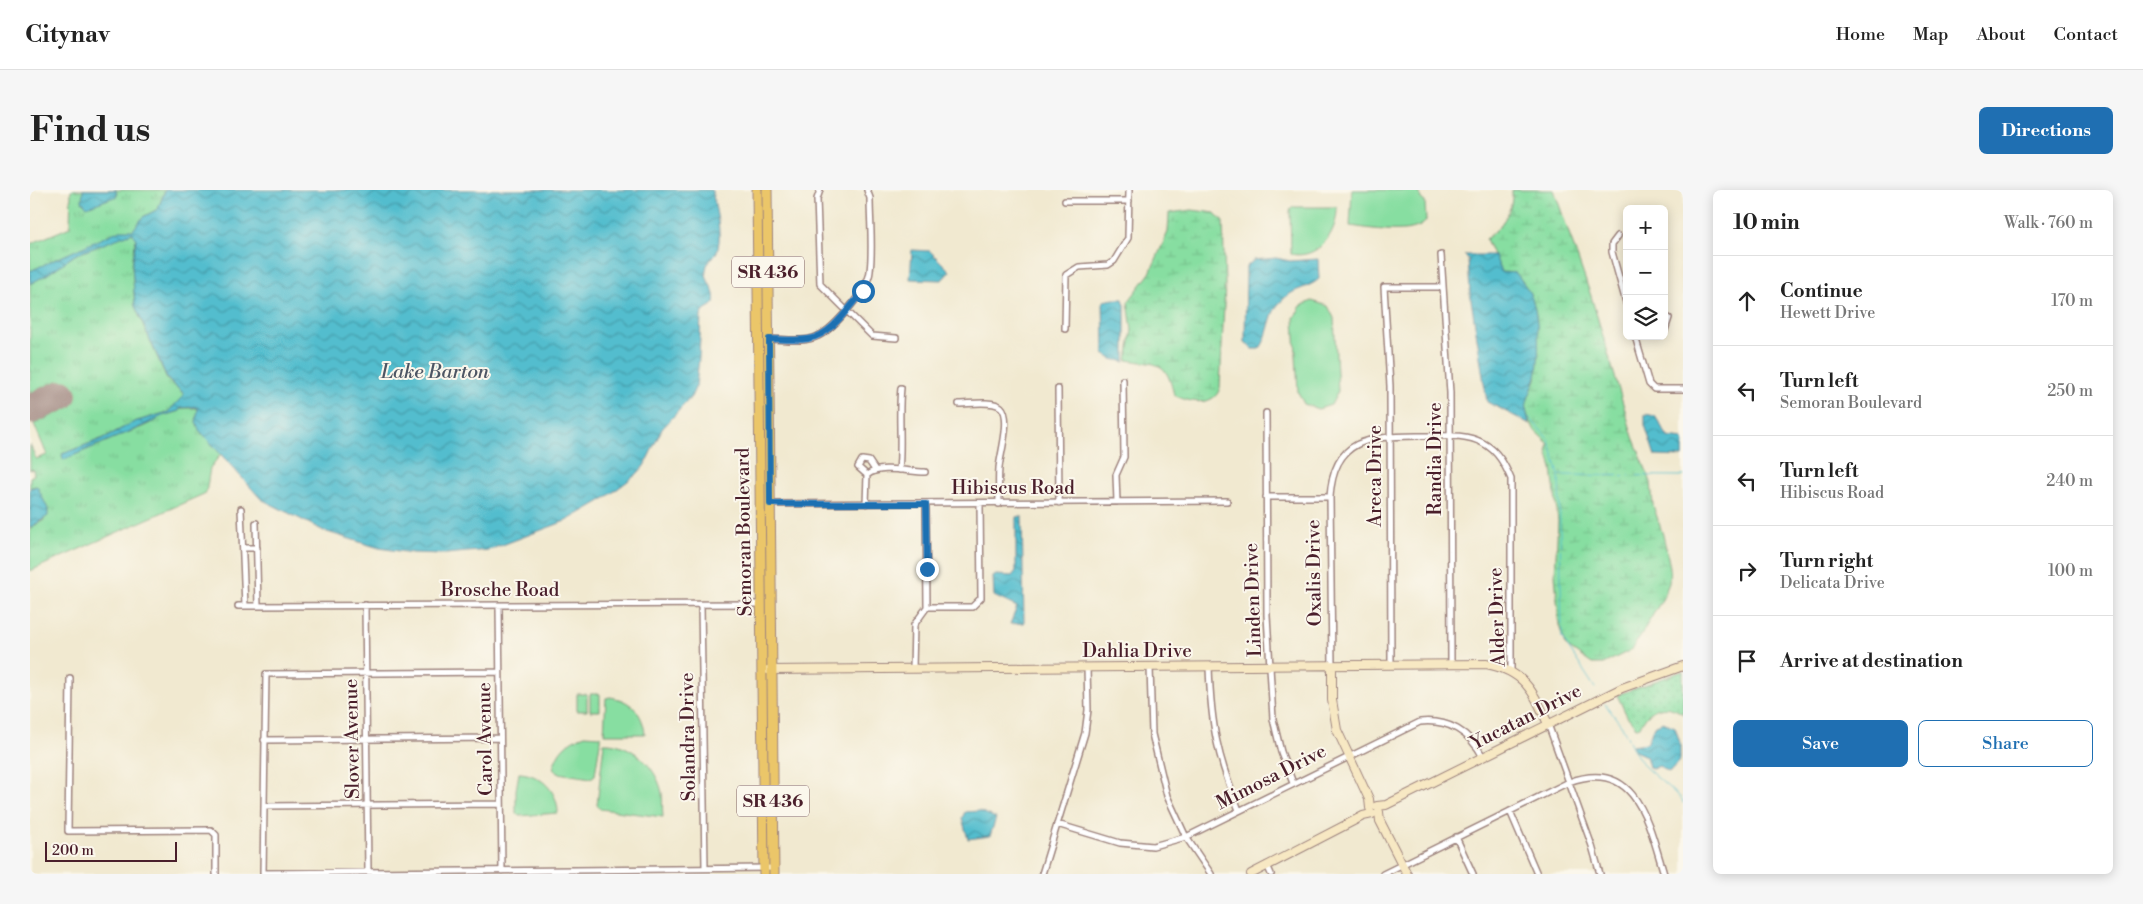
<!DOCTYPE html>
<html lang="en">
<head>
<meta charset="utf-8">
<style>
	body { margin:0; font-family:"Libre Bodoni",serif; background:#f6f6f6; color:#222 }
	.controls { position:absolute; right:15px; top:15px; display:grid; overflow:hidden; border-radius:8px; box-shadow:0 2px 12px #0003 }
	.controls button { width:45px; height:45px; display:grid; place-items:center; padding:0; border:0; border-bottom:1px solid #e0e0e0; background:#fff; color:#222; font:25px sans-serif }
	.scale { position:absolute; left:15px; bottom:12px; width:132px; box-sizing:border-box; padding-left:5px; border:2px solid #4a1f2b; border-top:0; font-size:14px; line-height:18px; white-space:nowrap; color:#4a1f2b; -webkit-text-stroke:4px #fbf7ec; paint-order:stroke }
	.stop { position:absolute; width:15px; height:15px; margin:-11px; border:4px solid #1f6fb2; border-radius:50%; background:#fff }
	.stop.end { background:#1f6fb2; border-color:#fff; box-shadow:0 1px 5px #0008 }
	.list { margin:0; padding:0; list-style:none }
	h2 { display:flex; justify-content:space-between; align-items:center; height:65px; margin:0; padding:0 20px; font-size:21px }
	h2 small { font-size:16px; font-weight:400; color:#767676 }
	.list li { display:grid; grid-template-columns:32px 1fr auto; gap:15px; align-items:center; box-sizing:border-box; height:90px; padding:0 20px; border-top:1px solid #e0e0e0 }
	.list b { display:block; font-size:19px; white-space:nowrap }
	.list p { margin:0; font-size:16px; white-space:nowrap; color:#767676 }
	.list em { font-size:16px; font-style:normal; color:#767676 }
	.actions { display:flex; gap:10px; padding:15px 20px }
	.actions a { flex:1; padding:11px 0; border:1px solid #1f6fb2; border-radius:8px; text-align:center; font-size:18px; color:#1f6fb2 }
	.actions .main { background:#1f6fb2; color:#fff }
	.icon { flex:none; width:28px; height:28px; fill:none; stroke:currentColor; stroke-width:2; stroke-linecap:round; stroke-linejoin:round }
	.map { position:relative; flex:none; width:1653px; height:684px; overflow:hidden; border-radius:8px }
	header { display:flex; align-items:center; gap:30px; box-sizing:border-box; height:70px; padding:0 25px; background:#fff; border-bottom:1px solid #e0e0e0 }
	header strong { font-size:24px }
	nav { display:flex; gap:28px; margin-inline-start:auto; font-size:18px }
	.intro { display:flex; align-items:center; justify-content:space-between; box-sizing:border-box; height:120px; padding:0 30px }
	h1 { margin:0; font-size:35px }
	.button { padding:12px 22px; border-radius:8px; background:#1f6fb2; color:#fff; font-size:18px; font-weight:700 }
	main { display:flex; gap:30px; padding:0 30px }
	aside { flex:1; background:#fff; border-radius:8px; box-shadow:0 2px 12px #0003 }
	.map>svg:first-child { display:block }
</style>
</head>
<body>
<header>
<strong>Citynav</strong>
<nav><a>Home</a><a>Map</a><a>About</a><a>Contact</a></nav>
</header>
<div class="intro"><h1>Find us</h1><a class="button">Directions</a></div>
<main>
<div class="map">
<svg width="1653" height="684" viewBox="0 0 1653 684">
	<defs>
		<pattern id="grass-tufts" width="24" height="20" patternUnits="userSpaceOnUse" patternTransform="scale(1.25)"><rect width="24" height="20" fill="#87dea1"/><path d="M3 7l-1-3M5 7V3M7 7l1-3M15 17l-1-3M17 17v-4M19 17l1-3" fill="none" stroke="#76be8b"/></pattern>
		<pattern id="wetland-marsh" width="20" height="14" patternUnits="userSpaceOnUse" patternTransform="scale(1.25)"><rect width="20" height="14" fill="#87dea1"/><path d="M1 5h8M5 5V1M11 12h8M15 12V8" fill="none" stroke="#76be8b"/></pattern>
		<pattern id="park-dots" width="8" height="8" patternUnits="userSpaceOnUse" patternTransform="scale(1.25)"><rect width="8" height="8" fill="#87dea1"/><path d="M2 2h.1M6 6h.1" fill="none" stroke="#76be8b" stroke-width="1.8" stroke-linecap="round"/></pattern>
		<pattern id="water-waves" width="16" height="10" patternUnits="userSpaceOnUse" patternTransform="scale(1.25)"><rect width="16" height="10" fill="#52bdce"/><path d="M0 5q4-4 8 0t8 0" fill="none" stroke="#4699a7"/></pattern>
	</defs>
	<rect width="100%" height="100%" fill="#fbf7ec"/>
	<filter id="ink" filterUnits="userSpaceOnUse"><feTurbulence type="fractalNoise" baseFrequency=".02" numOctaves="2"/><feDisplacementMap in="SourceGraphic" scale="10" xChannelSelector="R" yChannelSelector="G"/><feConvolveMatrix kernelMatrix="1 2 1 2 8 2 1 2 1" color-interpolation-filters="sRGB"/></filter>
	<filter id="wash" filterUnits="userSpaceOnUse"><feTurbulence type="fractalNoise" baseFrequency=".0096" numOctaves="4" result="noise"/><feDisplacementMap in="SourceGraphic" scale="20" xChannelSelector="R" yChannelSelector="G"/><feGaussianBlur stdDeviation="1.12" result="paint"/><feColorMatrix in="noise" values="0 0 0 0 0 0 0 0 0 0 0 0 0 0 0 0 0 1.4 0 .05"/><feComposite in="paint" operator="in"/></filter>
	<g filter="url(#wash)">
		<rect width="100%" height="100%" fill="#f1e9d0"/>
		<path fill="url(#grass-tufts)" stroke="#687e66" d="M 41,0 L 135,0 L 128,19 L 113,27 L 107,42 L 102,75 L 105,116 L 137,189 C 142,196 151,198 154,206 L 138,222 L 104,232 L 74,248 L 32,264 C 50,258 121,238 129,227 L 149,221 L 150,218 L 168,218 L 169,240 L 191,264 L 180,278 L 176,303 L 0,381 L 0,338 L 14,330 L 5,296 L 0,298 L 0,287 L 4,285 L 3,279 L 0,280 L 0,254 L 6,269 L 17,265 L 4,234 L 39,218 L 27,191 L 0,203 L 0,54 L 40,37 Z"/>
		<path fill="url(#wetland-marsh)" stroke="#687e66" d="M 1482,0 L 1524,0 L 1561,106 L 1603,247 L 1621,292 L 1623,315 L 1633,345 L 1640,377 L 1639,393 L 1633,408 L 1609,448 L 1601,460 L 1573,474 L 1562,474 L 1535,455 L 1529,435 L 1525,384 L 1528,331 L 1522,278 L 1517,262 L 1519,254 L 1505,241 L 1497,225 L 1495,215 L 1506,189 L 1507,146 L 1501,105 L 1486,83 L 1471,83 L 1456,49 C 1471,37 1484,21 1482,0 Z
			M 1162,20 L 1185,23 L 1193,32 L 1195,94 L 1190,198 C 1184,218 1157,212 1144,205 C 1136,170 1129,175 1097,170 L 1102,140 L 1098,112 L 1120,83 L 1138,42 L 1139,23 Z"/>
		<path fill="url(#park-dots)" stroke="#687e66" d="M 1653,481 L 1653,524 C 1635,511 1618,518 1610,537 L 1606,537 L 1597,526 L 1587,505 Z"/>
		<path fill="#87dea1" stroke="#687e66" d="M 1322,0 L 1389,0 L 1391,9 L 1395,12 L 1396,31 C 1385,47 1337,38 1320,36 Z
			M 1263,17 L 1307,17 C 1308,43 1288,70 1261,64 L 1260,20 Z
			M 1282,111 L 1298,116 L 1304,128 L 1308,201 L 1301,215 L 1288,219 L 1274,214 L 1268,202 L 1264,128 L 1271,116 Z
			M 547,504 L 557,504 L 557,521 L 547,521 Z
			M 560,504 L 570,504 L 570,521 L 560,521 Z
			M 580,507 C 601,510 613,523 615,544 L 574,544 L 576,508 Z
			M 555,545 L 571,546 L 565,585 L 561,588 L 528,583 L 523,579 C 527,561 537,551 555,545 Z
			M 574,553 C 601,552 627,577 632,603 C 633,611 632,619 633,627 L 570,619 L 567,615 Z
			M 489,583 C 511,584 528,601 528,623 L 489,626 L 486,623 L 486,600 Z"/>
		<path fill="url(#water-waves)" stroke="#4e6e7c" d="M 53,0 L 86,0 L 87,6 L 57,17 L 52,11 Z
			M 135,0 L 682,0 C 685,17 692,41 688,58 C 686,68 676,70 676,81 C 676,95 687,98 684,114 L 674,120 L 671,126 L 669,168 L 666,196 L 661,207 L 632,239 L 614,276 L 607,284 L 574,309 L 538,330 L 459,360 L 416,364 L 382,363 L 349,358 L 294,341 L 231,309 L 169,240 L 166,232 L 168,218 L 164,217 L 151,218 L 149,221 L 129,227 L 127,230 L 33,270 L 32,264 L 74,248 L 104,232 L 138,222 L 154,205 C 151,198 142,196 137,188 L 105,116 L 102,75 L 106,49 L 102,43 L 45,65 L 18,84 L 0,94 L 0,81 L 90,40 L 103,40 L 113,27 L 128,19 Z
			M 882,60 L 900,61 L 920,81 L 912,90 L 880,89 Z
			M 1434,65 L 1465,65 L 1471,82 L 1486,83 C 1491,90 1498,98 1501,106 C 1509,123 1511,172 1505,190 C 1499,210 1492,213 1500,234 L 1457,212 L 1440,103 L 1438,69 Z
			M 1246,68 L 1260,71 L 1288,69 L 1289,89 C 1275,101 1263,96 1247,116 C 1239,126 1238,151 1229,159 L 1223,159 L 1215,152 L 1216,77 L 1224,70 Z
			M 1084,109 L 1093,109 L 1095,115 L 1095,172 L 1082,169 L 1074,164 L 1073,111 Z
			M 1615,224 L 1625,226 L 1638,247 L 1653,249 L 1653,267 L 1625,266 L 1615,235 Z
			M 7,296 L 18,319 L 18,326 L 0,338 L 0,298 Z
			M 992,326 L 994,433 L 980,434 L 987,417 L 964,406 L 963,387 L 966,385 L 982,386 L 986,381 L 986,327 Z
			M 1633,532 L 1645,537 L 1650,553 L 1650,570 L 1639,582 L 1629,576 L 1622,579 L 1619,577 L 1616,566 L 1605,561 L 1602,555 L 1617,553 L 1624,536 Z
			M 949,621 L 966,628 L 960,646 L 938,649 L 932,628 L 935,622 Z"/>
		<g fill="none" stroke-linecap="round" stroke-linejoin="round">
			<path stroke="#52bdce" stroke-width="1" d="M 1499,227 L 1519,250 L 1529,285 L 1532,448 L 1565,498
				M 1530,285 L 1653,286
				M 1575,514 L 1592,536 L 1604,561 L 1615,577 L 1652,609 L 1653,613"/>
			<path stroke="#9e847e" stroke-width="30" d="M 0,219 L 32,205"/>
		</g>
	</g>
	<g filter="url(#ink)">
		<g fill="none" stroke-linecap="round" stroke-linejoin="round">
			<g stroke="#9e847e" stroke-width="8">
				<path id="street" d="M 790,0 L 787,9 L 790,94 L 842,146 L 866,148
					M 1035,11 L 1099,11
					M 1588,46 L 1582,54 L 1582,62 L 1597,116
					M 1411,65 L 1420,203 L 1421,474
					M 1035,139 L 1036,85 L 1049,77 L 1078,75 L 1084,71 L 1098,48 L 1099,0
					M 1634,143 L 1639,128
					M 1605,146 L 1619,194 L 1624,199 L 1653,199
					M 739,149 C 754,149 774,153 788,146 C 804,139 839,98 840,81 C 843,57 840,32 840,8 L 837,0
					M 1028,199 L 1029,313
					M 929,214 C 939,214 963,210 971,217 C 982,227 970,265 969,278 C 968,290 969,302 969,314
					M 1236,223 L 1237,425 L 1243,529 L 1251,562 L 1263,593
					M 869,280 C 872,252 868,226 871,198
					M 837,285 L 828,277 L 832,270 L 839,271 L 845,280
					M 1236,307 L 1300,307
					M 1087,312 L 1086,285 L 1094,267 L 1093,190
					M 740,314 L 1197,311
					M 836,314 L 837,285 C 851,274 878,282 895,282
					M 211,319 L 215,416
					M 226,333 L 228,416
					M 213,358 L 227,358
					M 335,415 L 338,682
					M 671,415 L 675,678
					M 208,416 L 731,414
					M 469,416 L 472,681
					M 897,417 L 942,417 L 951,408 L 950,314
					M 1361,475 L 1360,196 L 1354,97 L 1412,97
					M 1302,476 L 1300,307 C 1304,245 1342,247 1393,246 C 1413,246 1435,243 1453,253 C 1468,261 1475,275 1481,289 L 1481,481
					M 1120,477 L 1122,544 L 1137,606 L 1156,647 L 1181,684
					M 1179,477 C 1181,535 1187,566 1209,620
					M 883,479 L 884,435 L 897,417 L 896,314
					M 469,482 L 236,484 L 233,683 L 744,678
					M 40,488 L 38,641 L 181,640 L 186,645 L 186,684
					M 1518,534 L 1562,656 L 1570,684
					M 234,550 L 470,548
					M 234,616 L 471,614
					M 1480,621 L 1507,684
					M 1027,634 L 1090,653 L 1123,656 L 1156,647 L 1390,532 C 1418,529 1440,542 1453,567
					M 1426,647 L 1443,684
					M 1237,675 L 1241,684
					M 1012,684 L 1055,543 L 1058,520 L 1057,477
					M 1353,684 L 1539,592 C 1607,567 1619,635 1634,684"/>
			</g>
			<g stroke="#9e847e" stroke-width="10">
				<path id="secondary" d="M 1302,476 L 1302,510 L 1307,540 L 1339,609 L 1340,618
					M 738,480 L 1456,474 C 1495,481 1503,501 1518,534
					M 1347,616 L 1356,615 L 1592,498 L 1653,476
					M 1349,622 L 1350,631 L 1377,684
					M 1221,684 L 1333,626 L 1342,624"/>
			</g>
			<g stroke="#9e847e" stroke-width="11">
				<path id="primary" d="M 727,0 L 734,684
					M 737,0 L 744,684"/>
			</g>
			<use href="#street" stroke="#fff" stroke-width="5"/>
			<use href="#secondary" stroke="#f7e8c3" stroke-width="8"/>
			<use href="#primary" stroke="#ebc669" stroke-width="9"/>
		</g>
	</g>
	<g fill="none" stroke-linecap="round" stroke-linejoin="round" filter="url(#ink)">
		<path stroke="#1f6fb2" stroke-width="6" d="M 833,101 C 819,117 801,146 778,149 C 765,151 751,149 739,149 L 740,314 L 896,314 L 897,379"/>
	</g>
	<g text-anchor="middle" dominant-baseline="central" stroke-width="4" stroke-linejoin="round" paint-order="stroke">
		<g fill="#fbf7ec" stroke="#7f6065" stroke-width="1">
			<rect x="702" y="66.5" width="72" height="31" rx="4"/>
			<rect x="707" y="595.5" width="72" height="31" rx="4"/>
		</g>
		<g font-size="18" font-weight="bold" fill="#4a1f2b">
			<text x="738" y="82">SR 436</text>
			<text x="743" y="611">SR 436</text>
		</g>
		<g font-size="19" fill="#4a1f2b" stroke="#fbf7ec">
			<text transform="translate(1405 269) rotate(-90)">Randia Drive</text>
			<text transform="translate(1345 286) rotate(-90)">Areca Drive</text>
			<text x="983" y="298">Hibiscus Road</text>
			<text transform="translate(714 342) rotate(-91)">Semoran Boulevard</text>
			<text transform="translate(1284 383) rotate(-91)">Oxalis Drive</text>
			<text x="470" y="400">Brosche Road</text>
			<text transform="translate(1223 410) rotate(-92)">Linden Drive</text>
			<text transform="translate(1467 427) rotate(-92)">Alder Drive</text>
			<text x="1107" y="461">Dahlia Drive</text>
			<text transform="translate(1496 527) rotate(-27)">Yucatan Drive</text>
			<text transform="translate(658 547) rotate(-91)">Solandra Drive</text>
			<text transform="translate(322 549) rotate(-91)">Slover Avenue</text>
			<text transform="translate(455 549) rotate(-91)">Carol Avenue</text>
			<text transform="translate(1241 587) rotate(-27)">Mimosa Drive</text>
		</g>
		<g font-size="20" font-style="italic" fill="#4d5664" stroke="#fbf7ec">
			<text x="405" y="182">Lake Barton</text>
		</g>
	</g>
</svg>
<div class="controls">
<button>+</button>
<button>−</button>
<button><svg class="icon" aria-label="layers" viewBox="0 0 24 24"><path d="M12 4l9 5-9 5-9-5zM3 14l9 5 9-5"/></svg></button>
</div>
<div class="scale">200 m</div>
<div class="stop" style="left:833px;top:101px"></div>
<div class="stop end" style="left:897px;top:379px"></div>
</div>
<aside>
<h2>10 min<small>Walk · 760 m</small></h2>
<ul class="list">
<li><svg class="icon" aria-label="ahead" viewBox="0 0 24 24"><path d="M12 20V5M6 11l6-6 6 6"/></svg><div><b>Continue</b><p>Hewett Drive</p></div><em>170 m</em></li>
<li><svg class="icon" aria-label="left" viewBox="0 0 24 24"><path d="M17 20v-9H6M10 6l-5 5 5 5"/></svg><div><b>Turn left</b><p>Semoran Boulevard</p></div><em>250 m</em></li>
<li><svg class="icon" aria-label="left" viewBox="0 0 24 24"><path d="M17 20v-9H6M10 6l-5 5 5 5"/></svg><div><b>Turn left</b><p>Hibiscus Road</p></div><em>240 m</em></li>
<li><svg class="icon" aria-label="right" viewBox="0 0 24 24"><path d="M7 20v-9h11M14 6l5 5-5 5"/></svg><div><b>Turn right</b><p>Delicata Drive</p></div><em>100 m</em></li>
<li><svg class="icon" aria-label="arrive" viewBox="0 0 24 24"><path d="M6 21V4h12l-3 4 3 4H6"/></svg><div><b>Arrive at destination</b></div></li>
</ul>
<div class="actions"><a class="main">Save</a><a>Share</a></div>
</aside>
</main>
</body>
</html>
